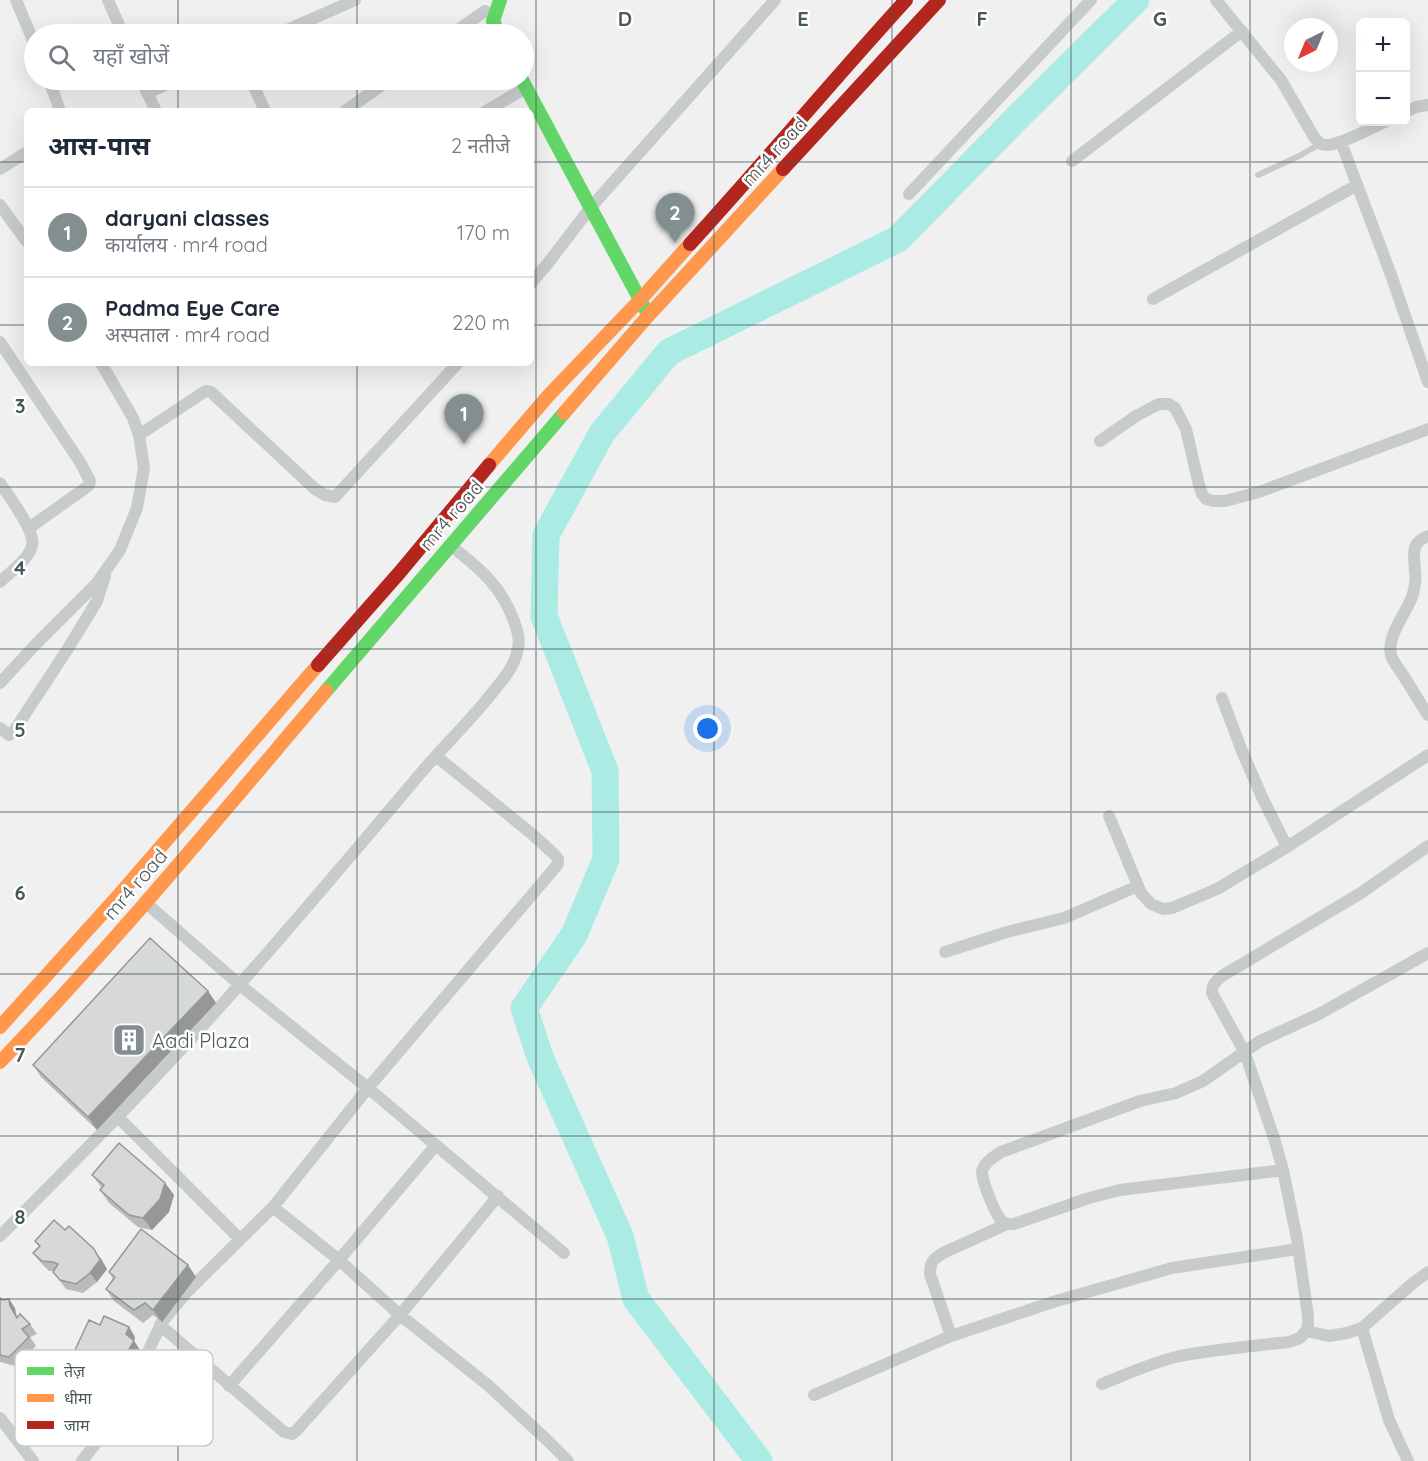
<!DOCTYPE html>
<html lang="hi">
<head>
<meta charset="utf-8">
<style>
	body { margin:0; font-family:Quicksand,"Noto Sans Devanagari",sans-serif; background:#f2f2f3; color:#1f2937 }
	.controls { position:absolute; right:18px; top:18px; display:grid; overflow:hidden; border-radius:9px; box-shadow:0 6px 24px #0002 }
	.controls button { width:54px; height:54px; display:grid; place-items:center; padding:0; border:0; border-bottom:2px solid #e0e1e3; background:#fff; color:#1f2937; font:30px sans-serif }
	.compass { position:absolute; left:1284px; top:18px; width:54px; height:54px; border-radius:50%; background:#fff; box-shadow:0 6px 24px #0002; rotate:223deg }
	.you { position:absolute; left:708px; top:729px; width:21px; height:21px; margin:-15px; border:4px solid #fff; border-radius:50%; background:#1a73e8; box-shadow:0 0 0 9px #1a73e833 }
	.badge { display:grid; place-items:center; width:39px; height:39px; border-radius:50%; background:#828e90; color:#fff; font-size:20px; font-weight:700 }
	.pin { position:absolute; translate:-50% -50px; filter:drop-shadow(0 2px 3px #0008) }
	.pin::after { content:''; position:absolute; top:32px; width:21px; height:18px; background:inherit; clip-path:polygon(0 0,100% 0,50% 100%) }
	.list { margin:0; padding:0; list-style:none }
	h2 { display:flex; justify-content:space-between; align-items:center; height:78px; margin:0; padding:0 24px; font-size:26px }
	h2 small { font-size:20px; font-weight:400; color:#747a83 }
	.list li { display:grid; grid-template-columns:39px 1fr auto; gap:18px; align-items:center; box-sizing:border-box; height:90px; padding:0 24px; border-top:2px solid #e0e1e3 }
	.list b { display:block; font-size:22px; white-space:nowrap }
	.list p { margin:0; font-size:20px; white-space:nowrap; color:#747a83 }
	.list em { font-size:20px; font-style:normal; color:#747a83 }
	.icon { flex:none; width:33px; height:33px; fill:none; stroke:currentColor; stroke-width:2; stroke-linecap:round; stroke-linejoin:round }
	.map { position:relative; flex:none; width:1428px; height:1461px; overflow:hidden }
	.search { position:absolute; background:#fff; box-shadow:0 6px 24px #0002; left:24px; top:24px; width:510px; height:66px; display:flex; align-items:center; gap:15px; box-sizing:border-box; padding:0 21px; border-radius:33px; color:#747a83; font-size:22px }
	.panel { position:absolute; background:#fff; box-shadow:0 6px 24px #0002; left:24px; top:108px; width:510px; height:258px; border-radius:9px }
	.map>svg:first-child { display:block }
</style>
</head>
<body>
<div class="map">
<svg width="1428" height="1461" viewBox="0 0 1428 1461">
	<rect width="100%" height="100%" fill="#f1f0f0"/>
	<g fill="none" stroke-linecap="round" stroke-linejoin="round">
		<path stroke="#aaece4" stroke-width="27" d="M 759,1461 L 636,1299 L 620,1236 L 540,1057 L 524,1008 L 574,935 L 606,859 L 605,771 L 544,616 L 546,535 L 602,433 L 669,352 L 898,239 L 1023,112 L 1136,0"/>
		<path stroke="#c8cbcc" stroke-width="6" d="M 1258,175 L 1299,156 L 1320,144"/>
		<path stroke="#c8cbcc" stroke-width="12" d="M 16,0 L 34,43
			M 108,0 L 123,34
			M 1216,0 L 1281,80 L 1314,137 C 1315,138 1319,143 1321,144 C 1333,150 1372,127 1385,122
			M 278,34 L 355,0
			M 452,34 L 485,11
			M 49,80 L 60,111
			M 141,80 L 156,111
			M 251,80 L 265,111
			M 147,93 L 177,80
			M 345,111 L 389,80
			M 486,111 L 526,88
			M 1406,112 L 1416,107 L 1428,105
			M 1341,142 L 1390,272 L 1428,382
			M 1072,161 L 1242,31
			M 0,169 L 27,152
			M 909,194 L 1091,0
			M 0,205 L 27,242
			M 531,283 L 545,267 L 591,207 L 775,0
			M 1153,299 L 1357,185
			M 0,342 L 80,462 L 90,481 L 89,485 L 84,489 L 29,528
			M 139,435 L 204,392 L 207,391 L 211,392 L 315,489 L 325,495 L 335,497 L 458,363
			M 1100,441 L 1136,416 L 1159,404 L 1169,404 L 1175,408 L 1186,429 L 1199,485 L 1202,494 L 1206,499 L 1213,501 L 1225,501 L 1259,492 L 1428,429
			M 0,483 C 9,497 36,531 32,546 C 28,560 10,572 0,582
			M 1428,536 C 1410,543 1414,554 1415,571 C 1416,578 1415,587 1413,594 C 1408,611 1386,636 1391,655 C 1393,662 1399,669 1403,675 C 1411,688 1420,702 1428,715
			M 0,683 L 36,644 L 97,583 L 120,550 L 137,508 L 144,468 L 139,435 L 133,418 L 101,363
			M 1222,698 L 1242,751 L 1262,797 L 1287,847
			M 0,728 L 9,735 L 14,731 L 67,650 L 97,601 L 105,576
			M 1109,816 L 1141,893 L 1151,904 L 1163,909 L 1172,908 L 1217,889 L 1287,847 L 1428,755
			M 146,903 L 240,985 L 368,1088 L 564,1253
			M 945,952 L 1007,932 L 1064,918 L 1138,886
			M 118,1117 L 240,1239
			M 1283,1170 L 1120,1190 L 1089,1198 L 1014,1224 C 1009,1224 1004,1224 1001,1220 C 995,1214 982,1181 982,1172 C 983,1163 994,1157 1001,1152 L 1140,1101 L 1176,1093 L 1203,1081 L 1260,1041 L 1319,1014 L 1428,953
			M 273,1207 L 339,1260 L 400,1315 L 489,1386 L 548,1441 L 568,1461
			M 0,1236 C 82,1154 164,1071 241,983 C 302,914 361,844 420,774 C 442,748 466,725 488,698 C 500,683 515,668 518,648 C 520,638 517,630 514,621 C 501,585 479,568 450,545
			M 160,1325 L 284,1432 L 292,1434 L 296,1431 L 400,1315 L 498,1196
			M 1362,1328 L 1389,1420 L 1408,1461
			M 1306,1331 L 1329,1336 L 1347,1333 L 1362,1328 L 1413,1283 L 1428,1272
			M 951,1336 L 930,1274 C 930,1262 933,1259 943,1253 L 1007,1224
			M 1102,1384 C 1127,1374 1153,1362 1180,1356 C 1216,1349 1253,1346 1289,1342 L 1300,1338 L 1306,1331 L 1308,1326 L 1308,1316 L 1297,1239 L 1283,1170 L 1274,1138 L 1245,1053 L 1212,993 C 1212,984 1216,981 1222,976 L 1361,893 L 1428,846
			M 229,1386 L 339,1260 L 436,1145
			M 814,1395 L 951,1336 L 1056,1301 L 1172,1268 L 1298,1249
			M 0,1418 L 33,1461
			M 82,1461 L 111,1424 L 127,1396 L 162,1322 L 186,1293 L 273,1207 L 368,1088 L 558,864 L 558,859 L 554,854 L 532,834 L 436,756"/>
		<path stroke="#63d668" stroke-width="14" d="M 499,34 L 493,21 L 500,0
			M 522,80 L 645,309
			M 326,691 L 564,413"/>
		<path stroke="#ff974d" stroke-width="14" d="M 564,413 L 648,316 L 783,169
			M 489,465 L 548,396 L 640,300 L 690,244
			M 0,1027 L 119,895 L 318,665
			M 0,1062 C 115,943 219,817 326,691"/>
		<path stroke="#b3261e" stroke-width="14" d="M 783,169 L 939,0
			M 690,244 C 763,164 833,80 906,0
			M 318,665 L 400,572 L 489,465"/>
	</g>
	<path fill="#b9babb" d="M 208,991 L 216,1003 L 97,1130 L 41,1077 L 33,1065 Z
		M 92,1175 L 165,1183 L 174,1195 L 169,1212 L 152,1230 L 138,1227 L 109,1203 L 100,1190 L 102,1188 Z
		M 65,1230 L 101,1258 L 107,1269 L 97,1282 L 83,1293 L 66,1289 L 53,1272 L 54,1271 L 49,1271 L 40,1262 L 33,1253 L 39,1247 L 35,1241 Z
		M 188,1265 L 196,1277 L 162,1322 L 153,1315 L 143,1323 L 114,1301 L 106,1289 L 113,1279 L 109,1272 Z
		M 0,1298 L 15,1308 L 17,1317 L 30,1324 L 37,1334 L 30,1337 L 36,1346 L 15,1366 L 0,1362 Z
		M 100,1325 L 129,1327 L 135,1337 L 134,1341 L 140,1350 L 122,1383 L 115,1382 L 114,1386 L 82,1372 L 75,1362 L 79,1355 L 75,1350 Z
		M 20,1381 L 87,1397 L 94,1406 L 85,1413 L 90,1420 L 66,1439 L 59,1431 L 55,1435 L 25,1396 L 29,1393 Z"/>
	<path fill="#969798" d="M 208,991 L 216,1003 L 97,1130 L 88,1117 Z
		M 165,1183 L 174,1195 L 169,1212 L 152,1230 L 143,1218 Z
		M 94,1249 L 107,1269 L 97,1282 L 90,1273 Z
		M 188,1265 L 196,1277 L 162,1322 L 153,1310 Z
		M 9,1299 L 15,1308 L 16,1316 L 23,1328 L 10,1306 Z
		M 129,1327 L 135,1337 L 134,1341 L 140,1350 L 122,1383 L 115,1373 L 126,1334 Z
		M 109,1373 L 115,1382 L 114,1386 L 107,1377 Z"/>
	<path fill="#d7d8d9" stroke="#969798" stroke-width="1.5" d="M 150,938 L 208,991 L 88,1117 L 33,1065 Z
		M 119,1143 L 165,1183 L 160,1199 L 143,1218 L 129,1215 L 100,1190 L 104,1185 L 92,1175 Z
		M 54,1220 L 65,1230 L 69,1226 L 94,1249 L 100,1260 L 90,1273 L 76,1284 L 60,1280 L 53,1272 L 58,1264 L 53,1262 L 42,1261 L 33,1253 L 40,1246 L 35,1241 Z
		M 141,1229 L 188,1265 L 153,1310 L 145,1303 L 134,1310 L 106,1289 L 115,1277 L 109,1272 Z
		M 0,1298 L 2,1300 L 9,1299 L 10,1306 L 17,1318 L 20,1314 L 30,1324 L 22,1329 L 29,1337 L 9,1357 L 0,1355 Z
		M 104,1316 L 129,1327 L 126,1334 L 134,1341 L 115,1373 L 109,1373 L 107,1377 L 75,1362 L 80,1352 L 75,1350 L 89,1320 L 100,1325 Z"/>
	<path fill="none" stroke="#47595c" stroke-width="1.5" stroke-opacity="0.55" d="M 178,0 L 178,34M 357,0 L 357,34M 536,0 L 536,1461M 714,0 L 714,1461M 892,0 L 892,1461M 1071,0 L 1071,1461M 1250,0 L 1250,1461M 178,80 L 178,111M 357,80 L 357,111M 0,162 L 27,162M 531,162 L 1428,162M 0,325 L 27,325M 531,325 L 1428,325M 178,363 L 178,1461M 357,363 L 357,1461M 0,487 L 1428,487M 0,649 L 1428,649M 0,812 L 1428,812M 0,974 L 1428,974M 0,1136 L 1428,1136M 0,1299 L 1428,1299"/>
	<defs>
		<g id="building-square" transform="scale(1.725)"><rect x="-9" y="-9" width="18" height="18" rx="4" fill="#828e90" stroke="#fff"/><path d="M-4-6H4V6H1V3H-1V6H-4ZM-2.5-4.3h1.7v1.8h-1.7ZM.8-4.3h1.7v1.8H.8ZM-2.5-1h1.7V.8h-1.7ZM.8-1h1.7V.8H.8Z" fill="#fff"/></g>
	</defs>
	<g fill-rule="evenodd">
		<use href="#building-square" x="129" y="1040"/>
	</g>
	<g text-anchor="middle" dominant-baseline="central" stroke-width="5" stroke-linejoin="round" paint-order="stroke">
		<g font-size="20" fill="#47595c" stroke="#fff">
			<text transform="translate(774 151) rotate(-47)">mr4 road</text>
			<text transform="translate(451 515) rotate(-49)">mr4 road</text>
			<text transform="translate(135 884) rotate(-49)">mr4 road</text>
		</g>
		<g font-size="20" fill="#47595c" stroke="#fff" text-anchor="start">
			<text x="152" y="1040">Aadi Plaza</text>
		</g>
	</g>
	<rect x="15" y="1350" width="198" height="96" rx="9" fill="#fff" stroke="#c8cdce" stroke-width="1.5"/>
	<rect x="27" y="1367" width="27" height="8" fill="#63d668"/>
	<rect x="27" y="1394" width="27" height="8" fill="#ff974d"/>
	<rect x="27" y="1421" width="27" height="8" fill="#b3261e"/>
	<g font-size="16" fill="#47595c">
		<text x="64" y="1377">तेज़</text>
		<text x="64" y="1404">धीमा</text>
		<text x="64" y="1431">जाम</text>
	</g>
	<g font-size="20" text-anchor="middle" font-weight="bold" fill="#47595c" stroke="#fff" stroke-width="5" stroke-linejoin="round" paint-order="stroke">
		<text x="625" y="26">D</text>
		<text x="803" y="26">E</text>
		<text x="982" y="26">F</text>
		<text x="1160" y="26">G</text>
		<text x="20" y="413">3</text>
		<text x="20" y="575">4</text>
		<text x="20" y="737">5</text>
		<text x="20" y="900">6</text>
		<text x="20" y="1062">7</text>
		<text x="20" y="1224">8</text>
	</g>
</svg>
<div class="controls">
<button>+</button>
<button>−</button>
</div>
<svg class="compass" viewBox="-18 -18 36 36"><path d="M0-13l5 13h-10z" fill="#e53935"/><path d="M0 13l5-13h-10z" fill="#747a83"/></svg>
<div class="you"></div>
<div class="pin badge" style="left:464px;top:444px">1</div>
<div class="pin badge" style="left:675px;top:243px">2</div>
<div class="search"><svg class="icon" aria-label="search" viewBox="0 0 24 24"><circle cx="10" cy="10" r="6"/><path d="M15 15l6 6"/></svg>यहाँ खोजें</div>
<section class="panel">
<h2>आस-पास<small>2 नतीजे</small></h2>
<ul class="list">
<li><span class="badge">1</span><div><b>daryani classes</b><p>कार्यालय · mr4 road</p></div><em>170 m</em></li>
<li><span class="badge">2</span><div><b>Padma Eye Care</b><p>अस्पताल · mr4 road</p></div><em>220 m</em></li>
</ul>
</section>
</div>
</body>
</html>
